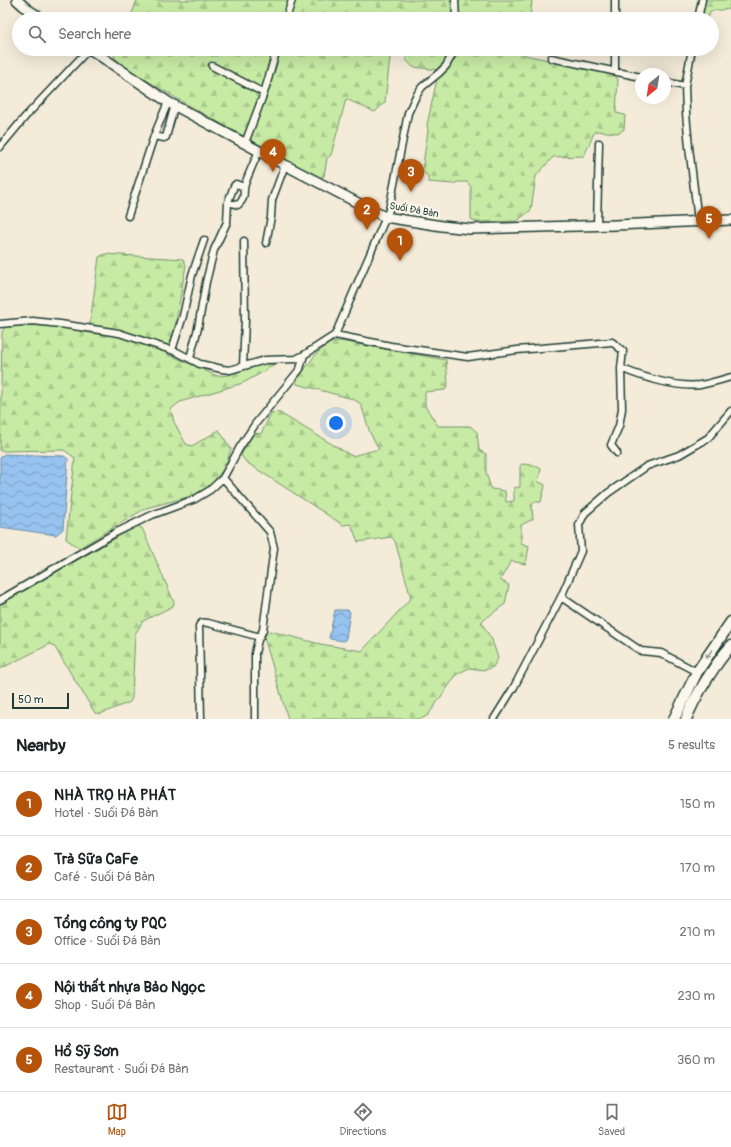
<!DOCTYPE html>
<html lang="en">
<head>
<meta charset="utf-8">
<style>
	body { margin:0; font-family:Pangolin,sans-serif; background:#f6f6f6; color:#202124 }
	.compass { position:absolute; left:635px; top:68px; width:36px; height:36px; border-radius:50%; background:#fff; box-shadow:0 4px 16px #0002; rotate:210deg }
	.scale { position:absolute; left:12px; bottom:10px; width:57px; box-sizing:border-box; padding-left:4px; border:2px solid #1f3d34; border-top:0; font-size:11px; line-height:14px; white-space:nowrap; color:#1f3d34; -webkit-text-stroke:3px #fbf7ec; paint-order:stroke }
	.you { position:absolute; left:336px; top:423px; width:14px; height:14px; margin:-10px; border:3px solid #fff; border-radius:50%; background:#1a73e8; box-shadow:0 0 0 6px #1a73e833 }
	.badge { display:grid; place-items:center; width:26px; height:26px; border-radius:50%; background:#b45309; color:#fff; font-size:13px; font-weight:700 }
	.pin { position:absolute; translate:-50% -33px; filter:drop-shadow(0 1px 2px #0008) }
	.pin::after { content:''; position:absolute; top:21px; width:14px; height:12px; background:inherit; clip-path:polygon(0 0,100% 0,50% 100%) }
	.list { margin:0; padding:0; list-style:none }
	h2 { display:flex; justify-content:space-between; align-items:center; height:52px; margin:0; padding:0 16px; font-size:17px }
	h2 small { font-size:13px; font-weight:400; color:#757577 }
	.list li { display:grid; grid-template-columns:26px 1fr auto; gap:12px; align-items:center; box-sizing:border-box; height:64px; padding:0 16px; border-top:1px solid #e0e0e0 }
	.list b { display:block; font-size:15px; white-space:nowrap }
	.list p { margin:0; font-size:13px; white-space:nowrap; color:#757577 }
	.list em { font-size:13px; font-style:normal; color:#757577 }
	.icon { flex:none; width:22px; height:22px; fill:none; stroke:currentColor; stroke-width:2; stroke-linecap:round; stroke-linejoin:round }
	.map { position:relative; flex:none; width:731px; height:719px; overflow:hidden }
	.search { position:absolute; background:#fff; box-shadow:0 4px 16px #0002; left:12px; right:12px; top:12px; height:44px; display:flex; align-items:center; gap:10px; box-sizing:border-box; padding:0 14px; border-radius:22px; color:#757577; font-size:15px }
	.sheet { height:372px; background:#fff }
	nav { display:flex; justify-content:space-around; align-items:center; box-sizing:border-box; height:56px; border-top:1px solid #e0e0e0; background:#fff; font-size:11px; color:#757577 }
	nav a { display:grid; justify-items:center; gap:2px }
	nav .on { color:#b45309 }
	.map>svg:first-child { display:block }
</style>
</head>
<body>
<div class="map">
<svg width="731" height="719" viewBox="0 0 731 719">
	<defs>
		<pattern id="forest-firs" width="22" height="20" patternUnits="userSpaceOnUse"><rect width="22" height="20" fill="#c7eba4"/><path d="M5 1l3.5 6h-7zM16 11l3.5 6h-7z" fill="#aaca8e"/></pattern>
		<pattern id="water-waves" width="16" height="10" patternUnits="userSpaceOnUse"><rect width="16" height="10" fill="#97c3f0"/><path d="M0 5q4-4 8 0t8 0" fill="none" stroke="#7ba0c3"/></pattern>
	</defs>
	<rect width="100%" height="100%" fill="#f4ebd9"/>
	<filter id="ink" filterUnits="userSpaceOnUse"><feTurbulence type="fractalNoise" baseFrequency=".025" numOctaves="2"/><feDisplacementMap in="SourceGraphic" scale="8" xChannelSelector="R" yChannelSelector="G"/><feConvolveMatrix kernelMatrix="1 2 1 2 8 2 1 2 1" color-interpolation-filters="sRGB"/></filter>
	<g filter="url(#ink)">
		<path fill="url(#forest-firs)" stroke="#73946c" d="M 137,0 L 532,0 L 530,17 L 533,19 L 130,19 Z
			M 704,0 L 731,0 L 731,9 L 710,11 L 708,19 L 701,17 Z
			M 117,49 L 391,49 L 385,102 L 375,112 L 346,99 L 331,155 L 327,158 L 324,176 L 317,179 L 280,156 L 191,107 L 123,66 L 114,57 Z
			M 406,49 L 522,49 L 525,55 L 610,73 L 618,79 L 616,113 L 625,115 L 624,129 L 619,133 L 595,131 L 584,156 L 553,157 L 536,176 L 531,210 L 517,221 L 476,222 L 471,219 L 471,187 L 467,182 L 457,182 L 454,184 L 428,182 L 428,176 L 422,171 L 428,130 L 427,125 L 439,70 L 413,67 L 406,60 Z
			M 105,254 L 183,259 L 186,265 L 175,327 L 168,354 L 217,376 L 229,375 L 267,363 L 275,365 L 243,383 L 180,402 L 171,409 L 174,422 L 186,444 L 192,446 L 219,430 L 231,449 L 225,467 L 211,485 L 195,495 L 146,508 L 79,548 L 66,539 L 75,458 L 64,450 L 0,451 L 2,332 L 5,327 C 28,325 48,325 71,328 C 77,329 83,333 89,331 L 99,257 Z
			M 340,341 L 446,360 L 448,384 L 445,390 L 425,392 L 425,406 L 438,426 L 470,426 L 477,432 L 479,450 L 486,454 L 486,472 L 491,489 L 505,491 L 506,502 L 514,501 L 514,488 L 520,487 L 520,466 L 522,464 L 534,465 L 541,469 L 538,482 L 544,484 L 545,486 L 541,502 L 533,502 L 532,508 L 533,519 L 521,525 L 521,543 L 529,546 L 526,564 L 511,561 L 500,580 L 509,585 L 505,604 L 481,622 L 492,640 L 498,658 L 493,667 L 485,670 L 469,668 L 457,674 L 428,715 L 421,719 L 288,719 L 264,637 L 270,631 L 320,644 L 362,651 L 411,598 L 395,541 L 391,537 L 358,542 L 351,524 L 343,525 L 246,462 L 241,455 L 254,433 L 261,434 L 271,413 L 278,412 L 352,456 L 379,449 L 370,433 L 361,404 L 353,399 L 297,384 L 296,381 L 316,354 L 330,343 Z
			M 137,526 L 142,528 L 174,602 L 173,606 L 143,621 L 135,634 L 132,698 L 130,702 L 100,714 L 95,713 L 54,646 L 50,644 L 0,669 L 0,604 Z"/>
		<path fill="url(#water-waves)" stroke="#678da5" d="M 4,454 L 64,456 L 68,459 L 63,529 L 56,535 L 0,527 L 0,458 Z
			M 335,610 L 348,610 L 350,612 L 346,638 L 344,641 L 330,639 L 329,638 Z"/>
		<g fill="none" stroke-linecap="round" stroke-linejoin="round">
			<g stroke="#1f3d34" stroke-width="9">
				<path id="street" d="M 455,0 L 456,19
					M 615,0 L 615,19
					M 286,19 L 292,0
					M 698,19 L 702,0
					M 615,49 L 615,71
					M 692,49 L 685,86 L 686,113 L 689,147 L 698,221
					M 551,58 L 641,77
					M 212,66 L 264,93
					M 665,82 L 685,86
					M 154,136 L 164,138 L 166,137 L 175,104
					M 245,143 L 264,93 L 277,49
					M 0,147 L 25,117 L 89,49
					M 228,202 L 238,205 C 247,197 242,193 245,184 C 249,173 254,162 259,151
					M 128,216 L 154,136 L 168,102
					M 597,225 L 599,143
					M 266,243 L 271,217 L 272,200 L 285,165
					M 0,324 L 33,321 L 60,324 L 119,333 L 177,352 L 200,364 L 222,369 L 230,370 L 265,360 L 296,359 L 304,355
					M 335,335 L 391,346 L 468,357 L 517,350 L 612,342 L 623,351 L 621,368 C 641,377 678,388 700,385 C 711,383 721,380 731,377
					M 172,350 L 183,316 L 192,275 L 204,240
					M 190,358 L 198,328 L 206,282 L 214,250 L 227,222 L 228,202 L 234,186 L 236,184 L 244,187
					M 243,366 L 245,320 L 244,241
					M 617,453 L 611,445 L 619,426 L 622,409 L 621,368
					M 223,478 L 270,532 L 274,548 L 263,630 L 258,640 L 255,653 L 255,719
					M 561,597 L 641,651 L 661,653 L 697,672
					M 0,600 L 115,533 L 152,515 L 195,499 L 210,490 L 223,478 L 240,447 L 256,423 L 300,369 L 304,355 L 335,335 L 389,210 L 408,113 L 416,96 L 422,87 L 439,73 L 446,66 L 452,55 L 454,49
					M 201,719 L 199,626 C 201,622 203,622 208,623 L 260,637
					M 494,719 L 514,687 L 561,597 L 581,551 L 579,525 L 585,513 L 608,493 L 647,466 L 679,455 L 708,438 L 731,411"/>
			</g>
			<g stroke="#1f3d34" stroke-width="12">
				<path id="secondary" d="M 17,0 L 27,9 L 43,19
					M 90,49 L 168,102 L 285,165 L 385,217 L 442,226 L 470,229 L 615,225 L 731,220"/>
			</g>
			<g stroke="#1f3d34" stroke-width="13">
				<path id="primary" d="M 674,719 L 697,672 L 731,622
					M 686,719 C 695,696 715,664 731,646"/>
			</g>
			<use href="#street" stroke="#fbf7ec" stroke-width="6"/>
			<use href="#secondary" stroke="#fbf7ec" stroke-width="9"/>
			<use href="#primary" stroke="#fbf7ec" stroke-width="10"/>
		</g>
		<defs><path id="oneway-solid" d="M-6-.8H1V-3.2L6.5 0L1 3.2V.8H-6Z"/></defs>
		<use fill="#8d9a90" href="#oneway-solid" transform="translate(709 654) rotate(124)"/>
	</g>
	<g text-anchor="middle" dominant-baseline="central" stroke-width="4" stroke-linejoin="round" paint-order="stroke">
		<g font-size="10" fill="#1f3d34" stroke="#fbf7ec">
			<text transform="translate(414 210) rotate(10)">Suối Đá Bàn</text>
		</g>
	</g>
</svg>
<svg class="compass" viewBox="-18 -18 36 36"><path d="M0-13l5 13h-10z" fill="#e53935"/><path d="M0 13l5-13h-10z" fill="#757577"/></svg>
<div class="scale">50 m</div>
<div class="you"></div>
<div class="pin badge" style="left:400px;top:261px">1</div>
<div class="pin badge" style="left:367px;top:230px">2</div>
<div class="pin badge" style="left:411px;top:192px">3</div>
<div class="pin badge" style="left:273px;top:172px">4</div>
<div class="pin badge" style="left:709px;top:239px">5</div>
<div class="search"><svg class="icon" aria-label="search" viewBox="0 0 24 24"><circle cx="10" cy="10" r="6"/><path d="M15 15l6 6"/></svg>Search here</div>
</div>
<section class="sheet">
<h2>Nearby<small>5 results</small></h2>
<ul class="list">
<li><span class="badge">1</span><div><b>NHÀ TRỌ HÀ PHÁT</b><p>Hotel · Suối Đá Bàn</p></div><em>150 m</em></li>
<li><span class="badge">2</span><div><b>Trà Sữa CaFe</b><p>Café · Suối Đá Bàn</p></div><em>170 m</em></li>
<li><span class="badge">3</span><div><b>Tổng công ty PQC</b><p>Office · Suối Đá Bàn</p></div><em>210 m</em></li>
<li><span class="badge">4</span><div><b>Nội thất nhựa Bảo Ngọc</b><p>Shop · Suối Đá Bàn</p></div><em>230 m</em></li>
<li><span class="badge">5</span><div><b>Hồ Sỹ Sơn</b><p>Restaurant · Suối Đá Bàn</p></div><em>360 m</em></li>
</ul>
</section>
<nav>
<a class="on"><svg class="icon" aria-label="map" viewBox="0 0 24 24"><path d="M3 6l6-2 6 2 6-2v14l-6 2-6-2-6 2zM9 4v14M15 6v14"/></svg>Map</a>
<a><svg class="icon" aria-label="directions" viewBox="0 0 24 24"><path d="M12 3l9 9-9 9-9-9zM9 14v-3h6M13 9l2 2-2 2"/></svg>Directions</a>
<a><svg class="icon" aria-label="saved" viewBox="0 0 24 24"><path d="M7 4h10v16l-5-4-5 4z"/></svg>Saved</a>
</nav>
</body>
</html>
